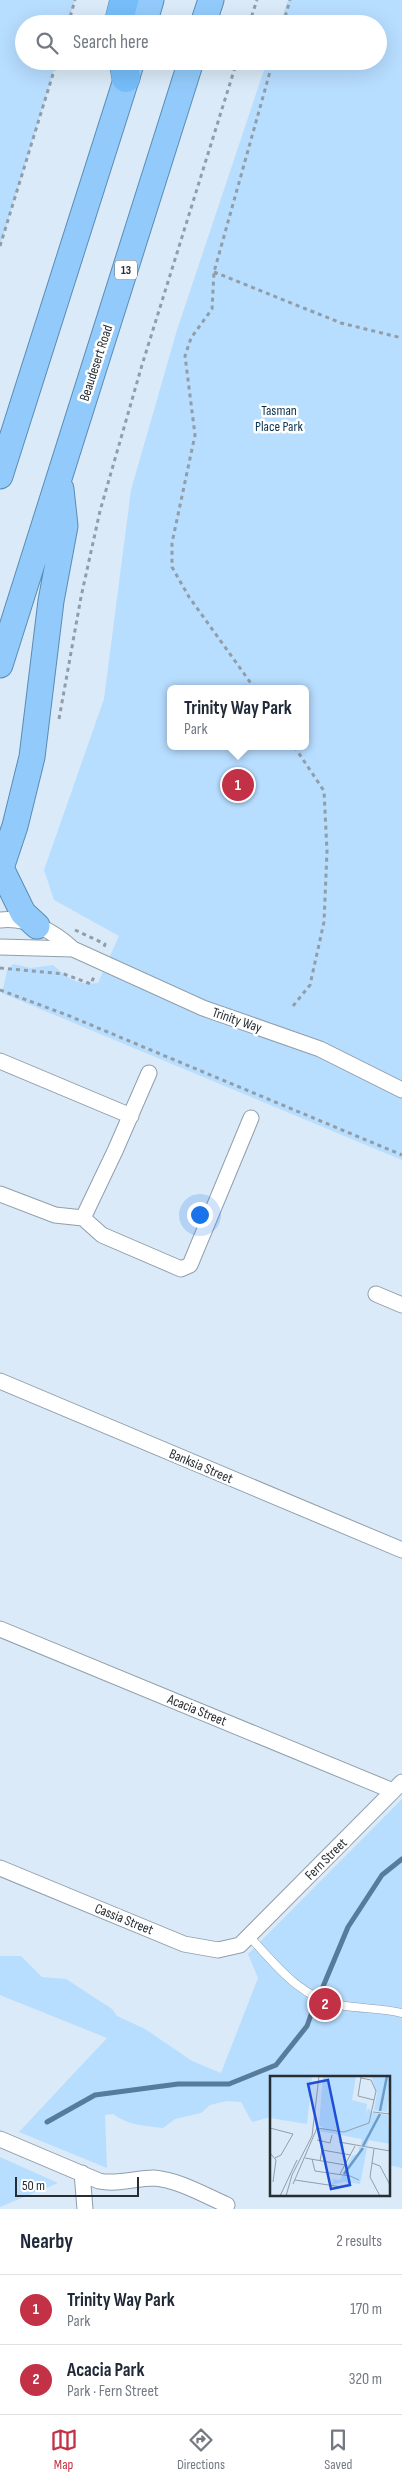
<!DOCTYPE html>
<html lang="en">
<head>
<meta charset="utf-8">
<style>
	body { margin:0; font-family:"Sofia Sans Condensed",sans-serif; background:#f6f6f7; color:#1f2937 }
	.scale { position:absolute; left:15px; bottom:12px; width:124px; box-sizing:border-box; padding-left:5px; border:2px solid #272e33; border-top:0; font-size:14px; line-height:18px; white-space:nowrap; color:#272e33; -webkit-text-stroke:4px #fff; paint-order:stroke }
	.you { position:absolute; left:199px; top:1214px; width:18px; height:18px; margin:-12px; border:4px solid #fff; border-radius:50%; background:#1a73e8; box-shadow:0 0 0 8px #1a73e833 }
	.badge { display:grid; place-items:center; width:32px; height:32px; border-radius:50%; background:#c23145; color:#fff; font-size:16px; font-weight:700 }
	.pin { position:absolute; translate:-50% -50%; border:2px solid #fff; box-shadow:0 1px 5px #0006 }
	.popup { position:absolute; left:167px; top:685px; width:142px; height:65px; box-sizing:border-box; display:grid; place-content:center; border-radius:8px; background:#fff; filter:drop-shadow(0 1px 4px #0005); font-size:16px; white-space:nowrap; color:#747a83 }
	.popup b { font-size:19px; color:#1f2937 }
	.popup::after { content:''; position:absolute; left:50%; top:100%; margin-left:-10px; border:10px solid transparent; border-top-color:#fff }
	.list { margin:0; padding:0; list-style:none }
	h2 { display:flex; justify-content:space-between; align-items:center; height:65px; margin:0; padding:0 20px; font-size:21px }
	h2 small { font-size:16px; font-weight:400; color:#747a83 }
	.list li { display:grid; grid-template-columns:32px 1fr auto; gap:15px; align-items:center; box-sizing:border-box; height:70px; padding:0 20px; border-top:1px solid #e0e1e3 }
	.list b { display:block; font-size:19px; white-space:nowrap }
	.list p { margin:0; font-size:16px; white-space:nowrap; color:#747a83 }
	.list em { font-size:16px; font-style:normal; color:#747a83 }
	.icon { flex:none; width:28px; height:28px; fill:none; stroke:currentColor; stroke-width:2; stroke-linecap:round; stroke-linejoin:round }
	.map { position:relative; flex:none; width:402px; height:2209px; overflow:hidden }
	.search { position:absolute; background:#fff; box-shadow:0 5px 20px #0002; left:15px; right:15px; top:15px; height:55px; display:flex; align-items:center; gap:12px; box-sizing:border-box; padding:0 18px; border-radius:28px; color:#747a83; font-size:19px }
	.sheet { height:205px; background:#fff }
	nav { display:flex; justify-content:space-around; align-items:center; box-sizing:border-box; height:70px; border-top:1px solid #e0e1e3; background:#fff; font-size:14px; color:#747a83 }
	nav a { display:grid; justify-items:center; gap:2px }
	nav .on { color:#c23145 }
	.map>svg:first-child { display:block }
</style>
</head>
<body>
<div class="map">
<svg width="402" height="2209" viewBox="0 0 402 2209">
	<rect width="100%" height="100%" fill="#daeaf8"/>
	<path fill="#b7ddff" fill-rule="evenodd" d="M 0,0 L 75,0 L 68,24 L 24,24 L 24,61 L 57,61 L 0,246 Z
		M 288,0 L 402,0 L 402,1160 L 2,993 L 7,971 L 13,964 L 31,968 L 53,965 C 69,979 75,985 98,983 L 119,936 L 54,900 L 44,870 L 104,699 L 131,490 L 177,330 L 267,61 L 378,61 L 378,24 L 280,24 ZM 170,689 L 306,689 L 306,746 L 170,746 Z
		M 402,1799 L 402,2168 L 388,2165 L 388,2078 L 271,2078 L 271,2117 L 252,2122 L 241,2102 L 227,2101 L 210,2105 L 201,2113 L 175,2119 L 163,2128 C 146,2126 127,2125 113,2114 L 105,2115 L 107,2168 L 19,2132 L 107,2038 L 0,1995 L 0,1956 L 21,1956 L 42,1977 L 66,1979 L 112,2009 L 117,2016 L 145,2029 L 192,2061 L 221,2073 L 258,1978 L 248,1954 Z
		M 0,2157 L 58,2183 L 0,2207 Z"/>
	<g fill="none" stroke-linecap="round" stroke-linejoin="round">
		<path stroke="#577b9b" stroke-width="5" d="M 322,1989 L 348,1927 L 382,1875 L 402,1859
			M 47,2122 L 95,2095 L 178,2084 L 229,2084 L 276,2065 L 307,2026 L 313,2009"/>
		<g stroke="#909fac" stroke-width="9">
			<path id="service" d="M 249,1936 C 275,1964 300,1998 340,2005 C 361,2009 381,2008 402,2013"/>
		</g>
		<g stroke="#909fac" stroke-width="17">
			<path id="minor" d="M 0,920 C 28,917 53,931 73,949 L 203,1008 L 320,1049 L 402,1090
				M 0,947 L 73,949
				M 0,1061 L 131,1116
				M 0,1194 L 55,1215 L 83,1218 L 102,1235 L 181,1269 L 190,1265 L 251,1118
				M 83,1218 L 115,1151 L 149,1073
				M 376,1294 L 402,1305
				M 0,1381 L 402,1550
				M 0,1629 L 393,1791
				M 0,1868 L 184,1944 L 218,1950 L 240,1945 L 402,1782
				M 0,2139 L 99,2181 C 118,2185 135,2178 154,2178 C 179,2180 204,2195 227,2205
				M 82,2173 L 85,2209"/>
		</g>
		<g stroke="#5a8cb4" stroke-width="27">
			<path id="trunk" d="M 144,24 L 151,0
				M 203,24 L 211,0
				M 0,476 L 132,61
				M 0,665 L 191,61
				M 1,868 L 23,913 L 37,926
				M 0,871 L 15,826 L 32,757 L 51,601 L 65,526 L 61,489"/>
		</g>
		<g stroke="#5a8cb4" stroke-width="29">
			<path id="motorway" d="M 118,24 L 124,0
				M 123,61 L 126,78"/>
		</g>
		<path stroke="#919da7" stroke-width="3" stroke-dasharray="4 4" stroke-linecap="butt" d="M 68,24 L 75,0
			M 249,24 L 257,0
			M 283,24 L 290,0
			M 0,246 L 57,61
			M 214,272 L 341,323 L 402,338
			M 255,689 L 189,597 L 172,567 L 172,543 L 195,435 L 185,356 L 191,338 L 212,309 L 214,272 L 273,61
			M 59,719 L 81,597 L 100,511 L 142,365 L 237,61
			M 75,930 L 105,944 L 104,947
			M 0,968 L 64,974 L 91,984 L 95,974
			M 0,990 L 67,1015 L 402,1155
			M 293,1006 L 310,985 L 324,922 L 327,851 L 324,791 L 294,746"/>
		<use href="#service" stroke="#fff" stroke-width="8"/>
		<use href="#minor" stroke="#fff" stroke-width="15"/>
		<use href="#trunk" stroke="#92cbfb" stroke-width="25"/>
		<use href="#motorway" stroke="#76befa" stroke-width="28"/>
	</g>
	<g text-anchor="middle" dominant-baseline="central" stroke-width="5" stroke-linejoin="round" paint-order="stroke">
		<rect fill="#fff" stroke="#686d70" stroke-width="1" x="115" y="260.5" width="22" height="19" rx="4"/>
		<g font-size="12" font-weight="bold" fill="#272e33">
			<text x="126" y="270">13</text>
		</g>
		<g font-size="14" fill="#272e33" stroke="#fff">
			<text transform="translate(96 363) rotate(-72)">Beaudesert Road</text>
			<text transform="translate(237 1020) rotate(19)">Trinity Way</text>
			<text transform="translate(201 1466) rotate(23)">Banksia Street</text>
			<text transform="translate(197 1710) rotate(22)">Acacia Street</text>
			<text transform="translate(326 1859) rotate(-45)">Fern Street</text>
			<text transform="translate(124 1919) rotate(22)">Cassia Street</text>
		</g>
		<g font-size="14" fill="#0b324f" stroke="#fff">
			<text x="279" y="410">Tasman<tspan x="279" dy="16">Place Park</tspan></text>
		</g>
	</g>
	<g transform="translate(270 2076)">
		<rect width="120" height="120" fill="#daeaf8"/>
		<path d="M 0,0 L 42,0 L 37,48 L 0,42 ZM 53,0 L 86,0 L 82,24 L 97,28 L 96,39 L 98,32 L 103,37 L 118,39 L 120,68 L 99,64 L 97,70 L 91,69 L 92,63 L 49,55 L 53,52 L 49,49 ZM 101,0 L 120,0 L 117,36 L 104,34 L 107,17 ZM 88,71 L 97,72 L 95,83 L 88,84 L 95,83 L 90,108 L 74,106 L 61,109 L 64,104 L 57,102 L 70,104 L 82,80 L 90,77 Z" fill="#b7ddff"/>
		<path fill="none" stroke="#6b9cc7" stroke-width="2.5" d="M 110,35 L 117,0M 93,70 L 110,38M 74,98 L 93,72"/>
		<path fill="none" stroke="#929fa9" stroke-width="1" d="M 91,1 L 88,20 L 104,24M 103,36 L 120,38M 0,52 L 23,58 L 11,79 L 5,82M 47,52 L 74,56 L 99,47 L 106,15 L 101,4 L 91,2M 47,64 L 60,67 L 62,59M 69,66 L 120,75M 104,73 L 100,101 L 110,120M 0,77 L 6,84 L 3,106M 35,82 L 75,89M 42,83 L 45,95 L 80,100 L 89,104M 50,85 L 52,74 L 81,79M 102,87 L 110,90 L 120,109M 70,98 L 85,70M 25,104 L 72,111M 23,108 L 47,52M 10,120 L 27,84M 16,120 L 22,99 L 42,60 L 49,0"/>
		<path fill="#1d4ed8" fill-opacity="0.15" stroke="#1d4ed8" stroke-width="2.5" d="M 58,4 L 80,109 L 61,113 L 38,8 Z"/>
		<rect width="120" height="120" fill="none" stroke="#272e33" stroke-width="2.5"/>
	</g>
</svg>
<div class="scale">50 m</div>
<div class="you"></div>
<div class="pin badge" style="left:238px;top:785px">1</div>
<div class="popup"><b>Trinity Way Park</b>Park</div>
<div class="pin badge" style="left:325px;top:2004px">2</div>
<div class="search"><svg class="icon" aria-label="search" viewBox="0 0 24 24"><circle cx="10" cy="10" r="6"/><path d="M15 15l6 6"/></svg>Search here</div>
</div>
<section class="sheet">
<h2>Nearby<small>2 results</small></h2>
<ul class="list">
<li><span class="badge">1</span><div><b>Trinity Way Park</b><p>Park</p></div><em>170 m</em></li>
<li><span class="badge">2</span><div><b>Acacia Park</b><p>Park · Fern Street</p></div><em>320 m</em></li>
</ul>
</section>
<nav>
<a class="on"><svg class="icon" aria-label="map" viewBox="0 0 24 24"><path d="M3 6l6-2 6 2 6-2v14l-6 2-6-2-6 2zM9 4v14M15 6v14"/></svg>Map</a>
<a><svg class="icon" aria-label="directions" viewBox="0 0 24 24"><path d="M12 3l9 9-9 9-9-9zM9 14v-3h6M13 9l2 2-2 2"/></svg>Directions</a>
<a><svg class="icon" aria-label="saved" viewBox="0 0 24 24"><path d="M7 4h10v16l-5-4-5 4z"/></svg>Saved</a>
</nav>
</body>
</html>
